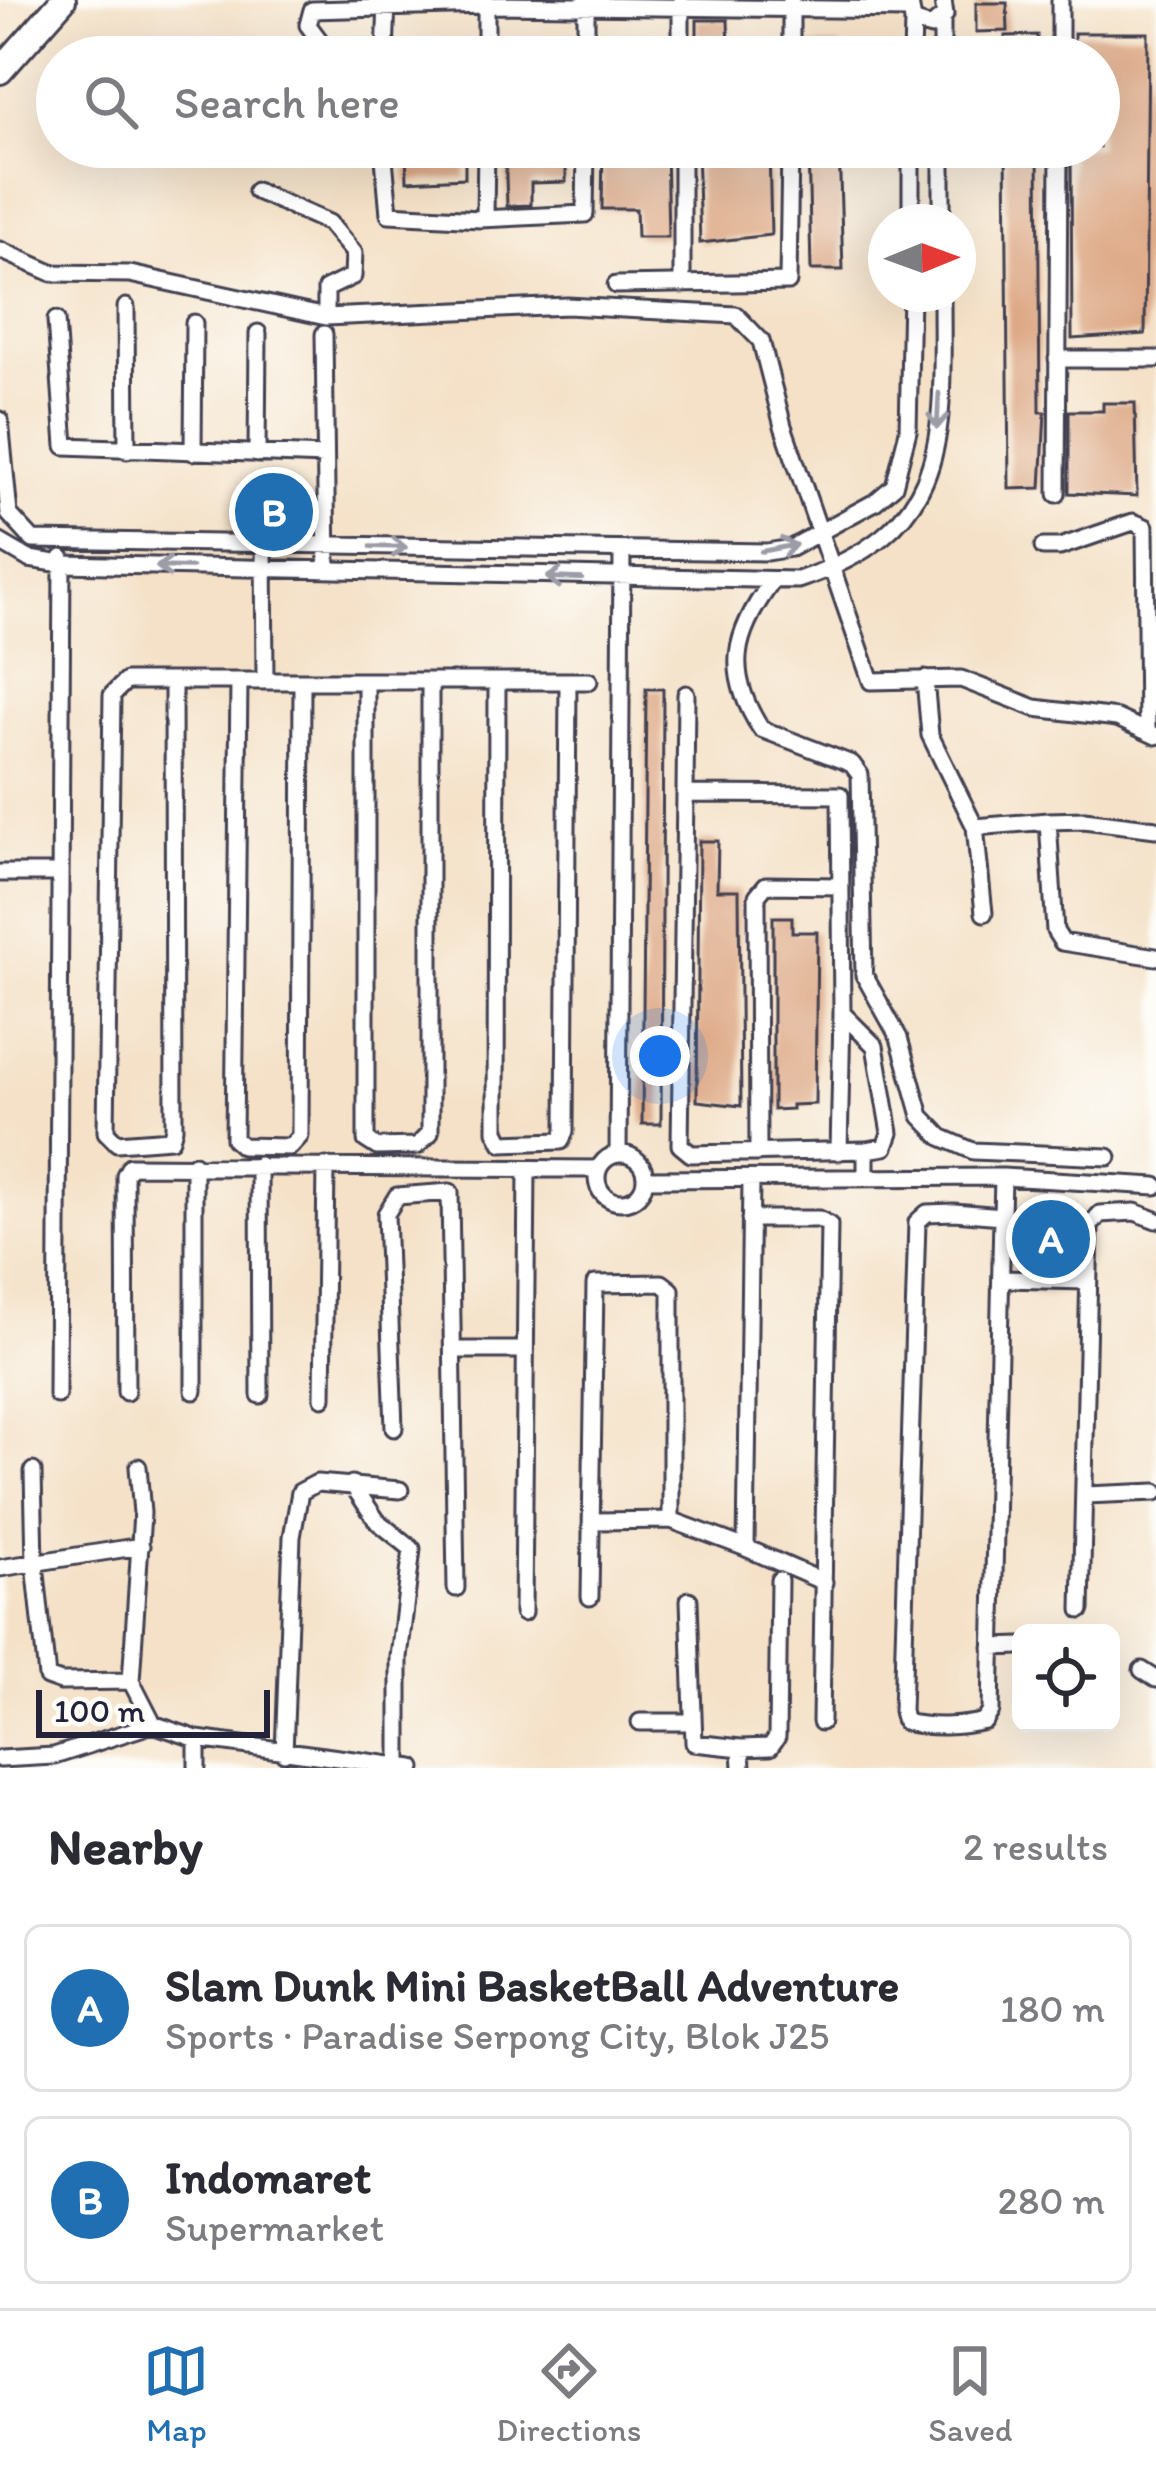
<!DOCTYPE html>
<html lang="en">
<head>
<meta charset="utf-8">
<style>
	body { margin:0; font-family:Itim,sans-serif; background:#f2f2f3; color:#2b2b33 }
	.controls { position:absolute; right:36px; bottom:36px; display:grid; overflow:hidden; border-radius:18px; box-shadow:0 12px 48px #0002 }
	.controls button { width:108px; height:108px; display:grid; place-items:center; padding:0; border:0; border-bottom:3px solid #e1e1e2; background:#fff; color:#2b2b33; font:60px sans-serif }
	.compass { position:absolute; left:868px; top:204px; width:108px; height:108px; border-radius:50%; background:#fff; box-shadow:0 12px 48px #0002; rotate:89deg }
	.scale { position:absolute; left:36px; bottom:30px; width:234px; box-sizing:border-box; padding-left:12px; border:6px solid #22223b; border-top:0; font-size:33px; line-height:42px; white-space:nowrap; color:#22223b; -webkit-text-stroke:9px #fdfcf7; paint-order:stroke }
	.you { position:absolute; left:660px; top:1056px; width:42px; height:42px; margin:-30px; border:9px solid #fff; border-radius:50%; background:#1a73e8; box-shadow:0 0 0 18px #1a73e833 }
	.badge { display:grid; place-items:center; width:78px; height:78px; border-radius:50%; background:#1f6fb2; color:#fff; font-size:39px; font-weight:700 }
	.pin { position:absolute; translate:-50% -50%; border:6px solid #fff; box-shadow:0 3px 12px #0006 }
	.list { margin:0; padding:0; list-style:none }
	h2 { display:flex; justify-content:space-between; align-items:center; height:156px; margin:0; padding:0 48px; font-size:51px }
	h2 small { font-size:39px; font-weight:400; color:#7c7c81 }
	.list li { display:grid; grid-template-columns:78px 1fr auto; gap:36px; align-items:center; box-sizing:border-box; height:168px; margin:0 24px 24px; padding:0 24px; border:3px solid #e1e1e2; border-radius:18px }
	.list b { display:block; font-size:45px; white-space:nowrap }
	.list p { margin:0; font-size:39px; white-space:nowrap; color:#7c7c81 }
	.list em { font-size:39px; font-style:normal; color:#7c7c81 }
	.icon { flex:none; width:66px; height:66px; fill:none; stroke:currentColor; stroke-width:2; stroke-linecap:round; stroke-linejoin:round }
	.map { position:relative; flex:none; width:1156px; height:1768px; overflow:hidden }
	.search { position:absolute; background:#fff; box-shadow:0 12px 48px #0002; left:36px; right:36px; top:36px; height:132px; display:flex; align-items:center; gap:30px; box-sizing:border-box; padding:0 42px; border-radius:66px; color:#7c7c81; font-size:45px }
	.sheet { height:540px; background:#fff }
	nav { display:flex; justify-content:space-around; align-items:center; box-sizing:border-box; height:168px; border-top:3px solid #e1e1e2; background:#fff; font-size:33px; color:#7c7c81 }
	nav a { display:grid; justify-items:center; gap:6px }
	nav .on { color:#1f6fb2 }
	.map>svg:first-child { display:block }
</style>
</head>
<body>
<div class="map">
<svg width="1156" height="1768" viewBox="0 0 1156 1768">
	<rect width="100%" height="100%" fill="#fdfcf7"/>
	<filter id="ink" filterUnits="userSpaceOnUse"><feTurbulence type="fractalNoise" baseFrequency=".00833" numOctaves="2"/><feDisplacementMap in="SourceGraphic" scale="24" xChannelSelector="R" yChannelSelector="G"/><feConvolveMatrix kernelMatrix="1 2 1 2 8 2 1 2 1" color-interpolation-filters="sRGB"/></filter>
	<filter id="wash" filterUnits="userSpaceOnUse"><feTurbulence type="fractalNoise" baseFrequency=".004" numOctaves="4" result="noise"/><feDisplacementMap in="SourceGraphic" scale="48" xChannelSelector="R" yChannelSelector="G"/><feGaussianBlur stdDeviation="2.7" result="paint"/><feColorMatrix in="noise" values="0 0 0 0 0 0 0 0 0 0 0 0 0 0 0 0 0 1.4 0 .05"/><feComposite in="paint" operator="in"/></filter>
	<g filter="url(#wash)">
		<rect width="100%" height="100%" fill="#f4e1c7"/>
		<path fill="#add27c" stroke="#687a5c" stroke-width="3" d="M 1075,1213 L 1076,1265 L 1027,1267 L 1026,1214 Z"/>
		<g id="blocks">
			<path fill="#dda784" d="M 976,3 L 1007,3 L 1008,31 L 976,32 Z
				M 697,20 L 728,20 L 729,51 L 697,52 Z
				M 1074,33 L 1148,33 L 1145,334 L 1072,339 L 1071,149 L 1099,147 L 1099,57 L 1074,57 Z
				M 1037,35 L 1037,57 L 1006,57 L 1005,36 Z
				M 530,42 L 565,43 L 565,57 L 505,57 L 505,43 Z
				M 840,45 L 840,57 L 804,57 L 804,46 Z
				M 406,147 L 465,147 L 465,178 L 407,181 Z
				M 505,147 L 566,147 L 566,182 L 531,183 L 531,205 L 507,206 Z
				M 603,147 L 666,147 L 668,237 L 637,237 L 636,209 L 602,209 Z
				M 697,147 L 769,147 L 771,235 L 700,243 Z
				M 808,147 L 839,147 L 843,270 L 811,270 Z
				M 1006,147 L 1038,147 L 1040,412 L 1045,412 L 1041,488 L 1009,489 Z
				M 1103,403 L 1135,403 L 1137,496 L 1069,493 L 1069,411 L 1103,411 Z
				M 646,689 L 663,689 L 661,1124 L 642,1124 Z
				M 699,841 L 718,841 L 717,890 L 739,890 L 741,1106 L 697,1101 Z
				M 773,917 L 792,917 L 792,932 L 817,932 L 815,1104 L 792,1105 L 792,1109 L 773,1110 Z"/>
		</g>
	</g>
	<g filter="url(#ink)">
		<use href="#blocks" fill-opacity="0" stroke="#423f50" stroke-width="3"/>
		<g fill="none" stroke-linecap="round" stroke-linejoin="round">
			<g stroke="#423f50" stroke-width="21">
				<path id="street" d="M 486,0 L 486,57
					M 586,0 L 586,57
					M 910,3 L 913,21 L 931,27 L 945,15 L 943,0
					M 942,21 L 942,57
					M 332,57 L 308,25 L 312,10 L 486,5 L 908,10
					M 385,57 L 387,0
					M 681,57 L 681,3
					M 791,57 L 791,0
					M 912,57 L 913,21
					M 1060,57 L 1060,0
					M 383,147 L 389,214 L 480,219 L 585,214 L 586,147
					M 682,147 L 682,285
					M 942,147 L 942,222
					M 256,191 L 329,223 L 354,253 L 353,276 L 326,289 L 326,317
					M 485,216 L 486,147
					M 911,222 L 911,147
					M 0,250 L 52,273 L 130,274 L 326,317 L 567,306 L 736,315 L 761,341 L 783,426 L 871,681 L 961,679 L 1035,708 L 1117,718 L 1156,736
					M 616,285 L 788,282 L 790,147
					M 126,307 L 127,450
					M 56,320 L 65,446 L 325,456
					M 324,334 L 327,570
					M 1057,359 L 1156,359
					M 0,420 L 9,514 L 33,540 L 767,552 L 791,548 L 875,502 L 894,486 L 908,431 L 911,294
					M 193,452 L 194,323
					M 257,454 L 258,333
					M 1057,494 L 1059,147
					M 0,542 L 29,559 L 62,564 L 798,580 C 955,528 942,435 942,294
					M 264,545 L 265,681
					M 1043,547 L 1060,547 L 1133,522 L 1145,527 L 1147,729
					M 771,583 C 734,634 724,672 761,729 L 852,764 L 860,775 L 864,975 L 899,1038 L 921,1116 L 941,1137 L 973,1151 L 1108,1157
					M 925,679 L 930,735 L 975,827 L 984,913
					M 173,681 L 239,681 L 234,1139 L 242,1146 L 290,1147 L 300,1136 L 302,681
					M 173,681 L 174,1128 L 171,1139 L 117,1143 L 106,1132 L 112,695 L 126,681 Z
					M 239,681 L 589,681
					M 366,681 L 366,1140 L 377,1147 L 417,1146 L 430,1133 L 430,682
					M 497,682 L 496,1131 L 502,1143 L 561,1141 L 565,1131 L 568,682
					M 686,694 L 685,794 L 840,795 L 842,1013 L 875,1046 L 890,1133 L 885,1147 L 866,1150 L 866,1178
					M 685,794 L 680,1145 L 691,1154 L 866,1150
					M 1048,821 L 1084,820 L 1156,829
					M 975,827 L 1048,821 L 1055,931 L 1062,942 L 1156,957
					M 0,873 L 58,873
					M 839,1152 L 842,1013
					M 758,1153 L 757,896 L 766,885 L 840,886
					M 618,1154 L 622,551
					M597 1178a24 24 0 1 1 48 0a24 24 0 1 1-48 0Z
					M 259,1165 L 260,1395
					M 645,1179 L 1003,1177 L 1156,1186
					M 954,1212 L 1002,1216 L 991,1711 L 985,1721 C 960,1727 930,1728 905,1722 L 902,1711 L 917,1222 L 927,1213 Z
					M 1002,1216 L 1003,1177
					M 750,1219 L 819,1219 L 829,1225 L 821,1722
					M 1004,1279 L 1086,1281
					M 454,1350 L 524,1350
					M 194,1391 L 194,1164
					M 126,1392 L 125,1175 L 130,1166 L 598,1169
					M 57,1395 L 62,558
					M 323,1398 L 326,1166
					M 394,1428 L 386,1214 L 397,1196 L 450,1192 L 456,1588
					M 138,1467 L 142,1513 L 131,1681 L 153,1724 L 197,1739 L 413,1768
					M 33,1471 L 35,1564 L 47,1677 L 61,1682 L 131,1681
					M 352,1484 L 377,1521 L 412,1549 L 399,1657 L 399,1768
					M 1086,1495 L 1156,1492
					M 594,1521 L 671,1520 L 746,1548 L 751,1181
					M 746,1548 L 824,1582
					M 0,1568 L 141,1546
					M 590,1597 L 595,1284 L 662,1283 L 671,1290 L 671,1520
					M 689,1600 L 694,1743 L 741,1748 L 742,1768
					M 1081,1610 L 1090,1226 L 1100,1214 L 1135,1212 L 1156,1220
					M 523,1613 L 527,1169
					M 992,1647 L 1021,1646
					M 1142,1670 L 1156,1679
					M 640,1722 L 692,1722
					M 741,1748 L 770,1747 L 777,1737 L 779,1580
					M 284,1753 L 292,1537 L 300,1492 L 317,1483 L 400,1490
					M 0,1759 L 54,1756 L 153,1724
					M 197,1768 L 197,1739"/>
			</g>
			<g stroke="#423f50" stroke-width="30">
				<path id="primary" d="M 0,71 L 63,0"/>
			</g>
			<use href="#street" stroke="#fff" stroke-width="15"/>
			<use href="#primary" stroke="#fff" stroke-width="24"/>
		</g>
		<defs><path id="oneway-shaft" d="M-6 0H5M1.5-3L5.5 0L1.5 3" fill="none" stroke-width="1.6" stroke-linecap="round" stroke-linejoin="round" transform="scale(3)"/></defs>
		<g stroke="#9c9ca7">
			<use href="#oneway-shaft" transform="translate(938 411) rotate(93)"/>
			<use href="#oneway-shaft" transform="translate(389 547) rotate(1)"/>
			<use href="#oneway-shaft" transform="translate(779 548) rotate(-11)"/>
			<use href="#oneway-shaft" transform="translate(174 567) rotate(-179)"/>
			<use href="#oneway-shaft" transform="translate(564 578) rotate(-178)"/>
		</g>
	</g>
</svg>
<div class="controls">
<button><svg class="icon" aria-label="locate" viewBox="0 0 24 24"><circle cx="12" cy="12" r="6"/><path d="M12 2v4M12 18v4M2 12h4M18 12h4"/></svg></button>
</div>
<svg class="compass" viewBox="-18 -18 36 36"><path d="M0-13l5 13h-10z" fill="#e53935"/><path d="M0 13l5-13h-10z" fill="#7c7c81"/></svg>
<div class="scale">100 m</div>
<div class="you"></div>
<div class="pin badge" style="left:1051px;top:1239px">A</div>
<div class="pin badge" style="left:274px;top:512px">B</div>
<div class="search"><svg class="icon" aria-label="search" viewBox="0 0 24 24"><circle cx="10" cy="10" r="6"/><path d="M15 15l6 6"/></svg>Search here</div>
</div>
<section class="sheet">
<h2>Nearby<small>2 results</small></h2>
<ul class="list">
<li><span class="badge">A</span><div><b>Slam Dunk Mini BasketBall Adventure</b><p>Sports · Paradise Serpong City, Blok J25</p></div><em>180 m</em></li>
<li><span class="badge">B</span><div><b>Indomaret</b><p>Supermarket</p></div><em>280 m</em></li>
</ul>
</section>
<nav>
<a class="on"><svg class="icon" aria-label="map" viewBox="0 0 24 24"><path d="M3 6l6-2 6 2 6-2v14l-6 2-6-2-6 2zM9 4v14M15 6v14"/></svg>Map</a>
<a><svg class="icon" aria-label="directions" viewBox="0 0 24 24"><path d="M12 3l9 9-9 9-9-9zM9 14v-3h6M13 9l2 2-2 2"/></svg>Directions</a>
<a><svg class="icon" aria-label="saved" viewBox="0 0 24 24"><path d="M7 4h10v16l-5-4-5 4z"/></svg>Saved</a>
</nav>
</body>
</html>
